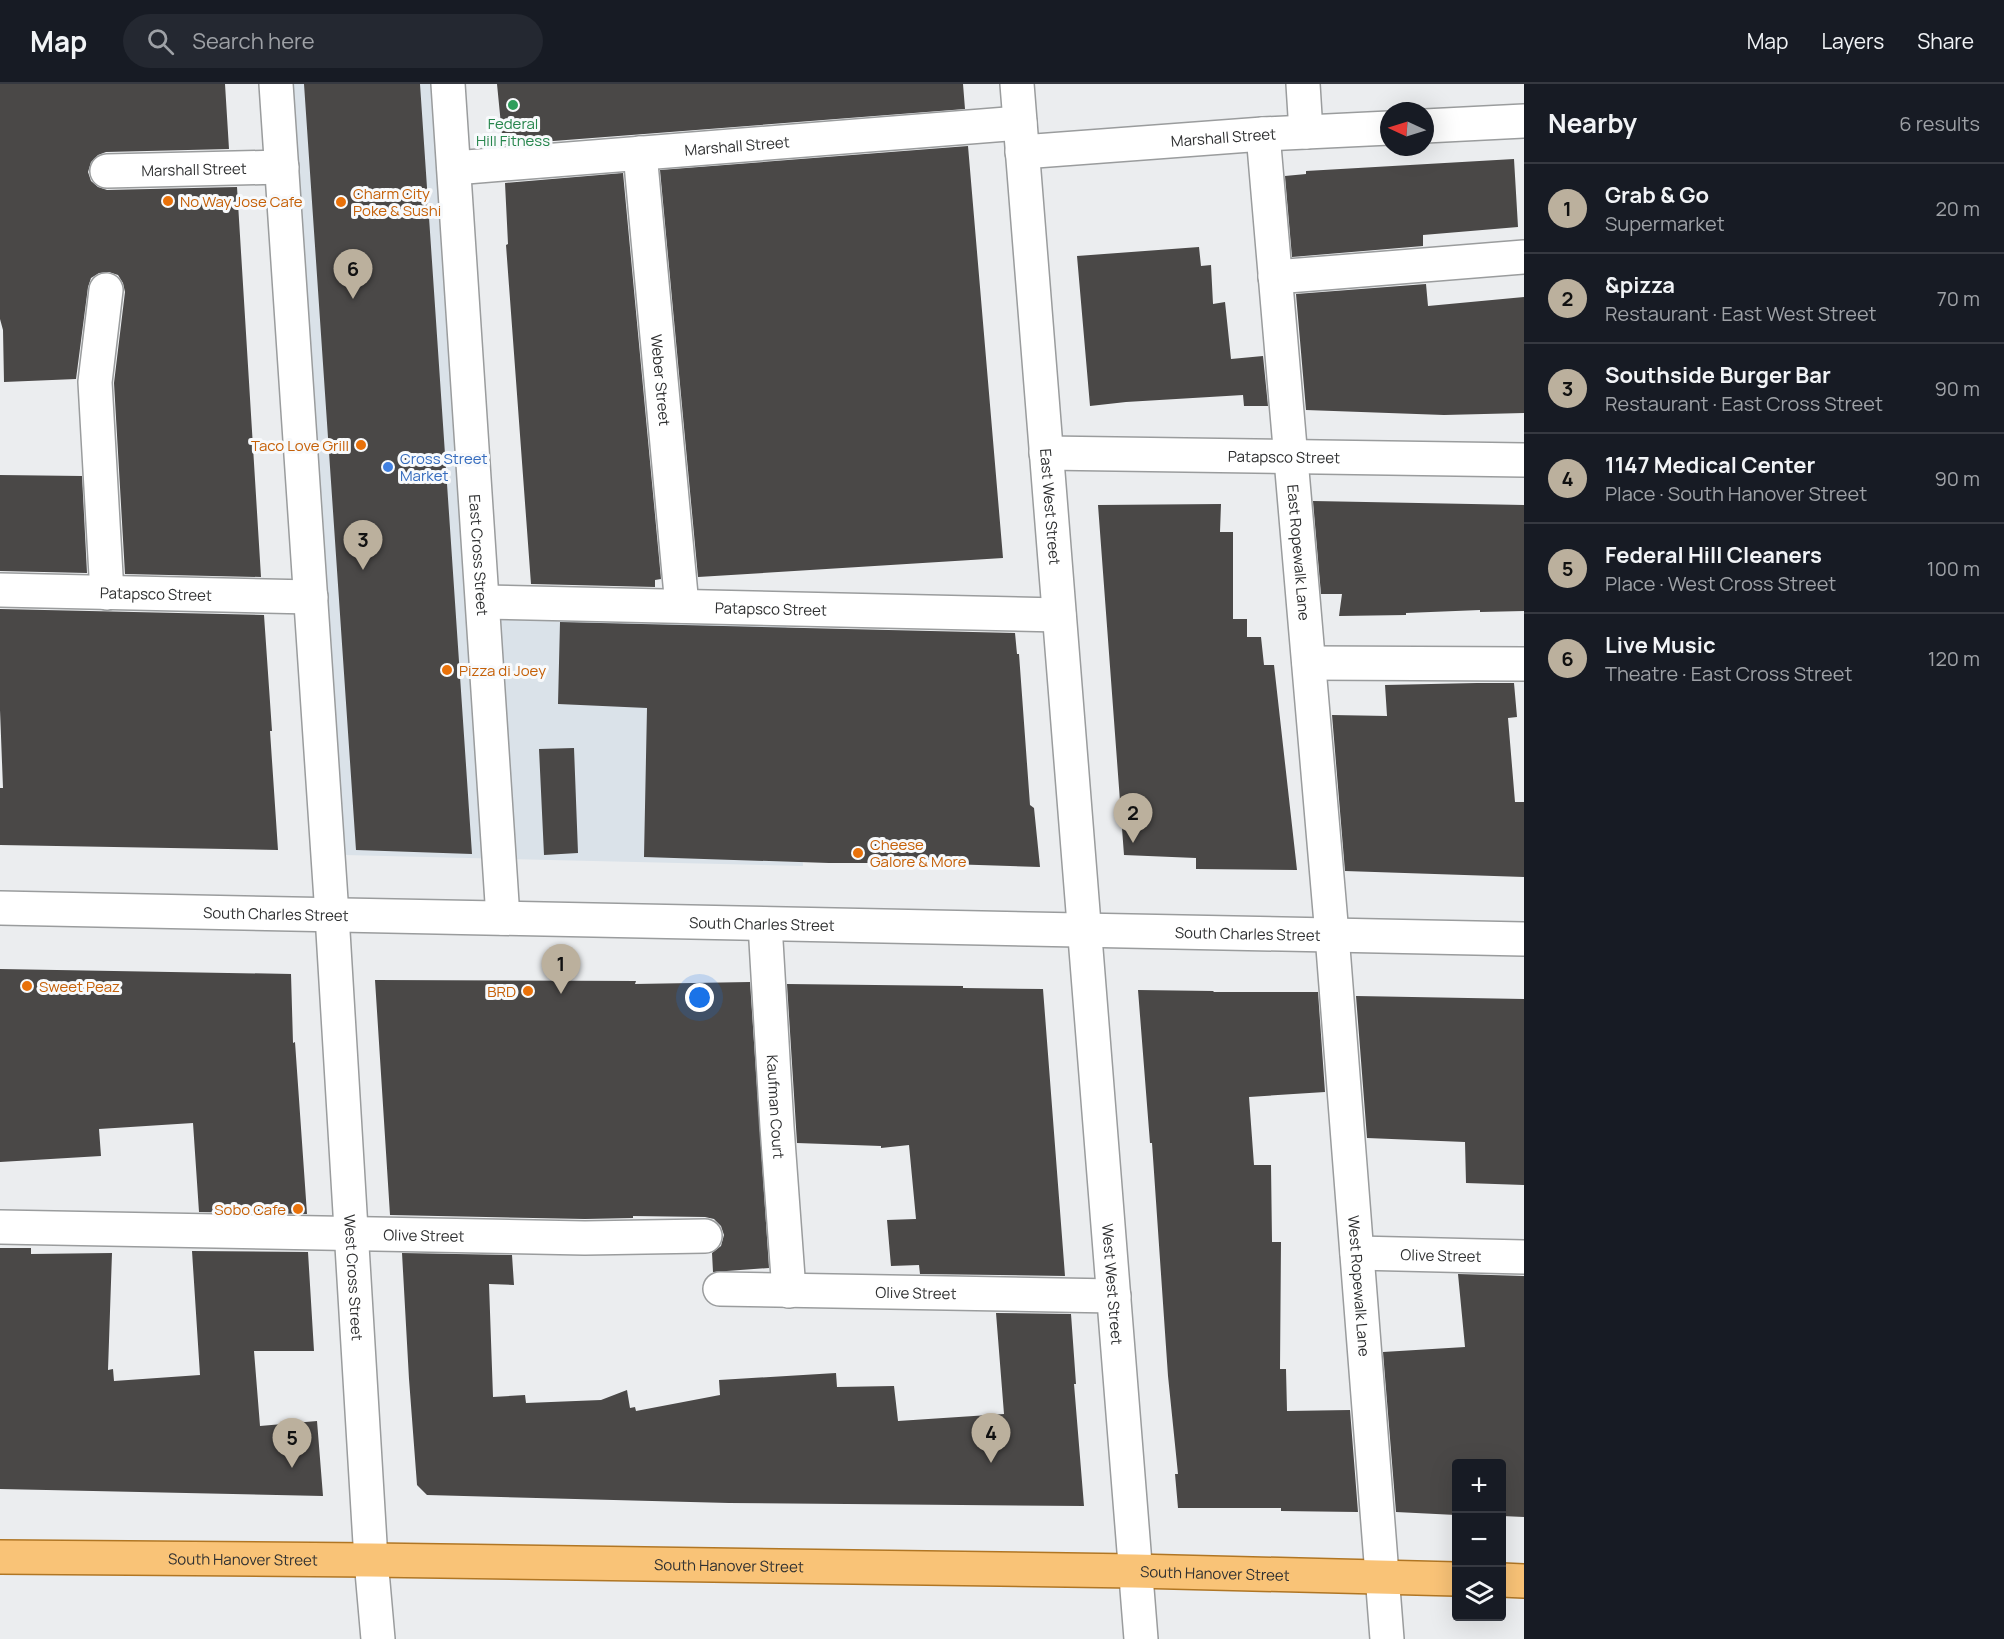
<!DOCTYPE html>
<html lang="en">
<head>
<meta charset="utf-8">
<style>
	body { margin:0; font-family:Manrope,sans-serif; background:#242831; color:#f1f3f6 }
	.controls { position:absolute; right:18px; bottom:18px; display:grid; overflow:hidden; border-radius:6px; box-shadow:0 6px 24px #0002 }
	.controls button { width:54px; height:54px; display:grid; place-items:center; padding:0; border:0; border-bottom:2px solid #363941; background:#171b24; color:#f1f3f6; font:30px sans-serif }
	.compass { position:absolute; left:1380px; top:18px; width:54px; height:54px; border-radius:50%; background:#171b24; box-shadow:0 6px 24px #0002; rotate:274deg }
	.you { position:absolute; left:700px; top:914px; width:21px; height:21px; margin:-15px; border:4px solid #fff; border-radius:50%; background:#1a73e8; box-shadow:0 0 0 9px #1a73e833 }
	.badge { display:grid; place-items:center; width:39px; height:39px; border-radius:50%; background:#bbb09d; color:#111; font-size:20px; font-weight:700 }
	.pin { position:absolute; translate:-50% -50px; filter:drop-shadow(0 2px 3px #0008) }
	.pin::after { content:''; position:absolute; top:32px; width:21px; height:18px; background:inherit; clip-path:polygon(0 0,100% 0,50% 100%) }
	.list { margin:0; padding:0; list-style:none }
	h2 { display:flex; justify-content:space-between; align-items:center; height:78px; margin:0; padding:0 24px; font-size:26px }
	h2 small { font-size:20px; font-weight:400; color:#9ea1a6 }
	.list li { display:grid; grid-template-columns:39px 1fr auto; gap:18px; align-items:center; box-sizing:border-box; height:90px; padding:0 24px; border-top:2px solid #363941 }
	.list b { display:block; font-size:22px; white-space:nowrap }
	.list p { margin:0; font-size:20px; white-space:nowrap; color:#9ea1a6 }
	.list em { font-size:20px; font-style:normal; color:#9ea1a6 }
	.icon { flex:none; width:33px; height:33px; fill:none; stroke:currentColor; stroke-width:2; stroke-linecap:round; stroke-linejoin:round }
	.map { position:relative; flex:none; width:1524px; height:1555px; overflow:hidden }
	header { display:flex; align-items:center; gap:36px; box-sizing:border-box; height:84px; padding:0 30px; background:#171b24; border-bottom:2px solid #363941 }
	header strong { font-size:28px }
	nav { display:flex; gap:33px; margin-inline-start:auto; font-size:21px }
	.search { width:420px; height:54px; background:#242831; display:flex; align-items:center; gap:15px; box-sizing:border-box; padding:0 21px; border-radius:33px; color:#9ea1a6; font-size:22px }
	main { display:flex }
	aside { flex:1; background:#171b24 }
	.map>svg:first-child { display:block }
</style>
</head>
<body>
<header>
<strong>Map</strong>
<div class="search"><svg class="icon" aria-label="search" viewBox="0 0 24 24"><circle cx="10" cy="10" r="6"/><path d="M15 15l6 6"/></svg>Search here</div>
<nav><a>Map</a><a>Layers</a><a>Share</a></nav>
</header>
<main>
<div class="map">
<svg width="1524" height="1555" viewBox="0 0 1524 1555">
	<rect width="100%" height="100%" fill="#ebedef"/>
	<path fill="#dae2e9" d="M 293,0 L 437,0 L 471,529 L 786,536 L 803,782 L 344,771 Z"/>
	<path fill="#4a4847" d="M 0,0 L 225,0 L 229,65 L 106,68 L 98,71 L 91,78 L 88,88 L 91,97 L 98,103 L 107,106 L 237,103 L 261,493 L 125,490 L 114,299 L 125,208 L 123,199 L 118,191 L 109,188 L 99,189 L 91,194 L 88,203 L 76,295 L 4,298 L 3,246 L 0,235 Z
		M 304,0 L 420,0 L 472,770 L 356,766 Z
		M 497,0 L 963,0 L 965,25 L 503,61 Z
		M 968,62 L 1003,474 L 698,493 L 660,86 Z
		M 1514,75 L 1518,143 L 1423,151 L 1423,162 L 1292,173 L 1285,92 L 1306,90 L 1306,87 Z
		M 623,89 L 661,495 L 655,496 L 655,503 L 531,500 L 506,161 L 508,160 L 505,99 Z
		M 1199,163 L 1201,182 L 1211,181 L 1213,220 L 1225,218 L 1231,275 L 1263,272 L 1268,322 L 1244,322 L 1243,311 L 1126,318 L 1090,322 L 1077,172 Z
		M 1426,200 L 1428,222 L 1524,213 L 1524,329 L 1444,331 L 1306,326 L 1296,210 Z
		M 0,391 L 82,392 L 87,489 L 0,487 Z
		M 1313,417 L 1524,421 L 1524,527 L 1480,528 L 1480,526 L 1406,529 L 1406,531 L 1339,532 L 1342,510 L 1321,510 Z
		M 1221,420 L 1220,448 L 1233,448 L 1233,535 L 1247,535 L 1247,553 L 1261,553 L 1264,581 L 1274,581 L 1297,786 L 1196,785 L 1196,774 L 1124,771 L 1098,421 Z
		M 0,525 L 264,531 L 272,647 L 270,647 L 278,766 L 0,761 L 0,704 L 3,704 L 0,626 Z
		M 560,538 L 1015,549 L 1017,570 L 1019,570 L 1030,721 L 1034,724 L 1040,783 L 916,779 L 829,779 L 644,773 L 647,624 L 558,620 Z
		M 1477,599 L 1514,599 L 1517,633 L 1508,634 L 1515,718 L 1524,718 L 1524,793 L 1345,787 L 1332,631 L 1387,632 L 1385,601 Z
		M 574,664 L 578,769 L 544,771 L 539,665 Z
		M 0,885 L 291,890 L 293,959 L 295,958 L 307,1130 L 199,1128 L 193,1039 L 99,1045 L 101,1072 L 0,1078 Z
		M 375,896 L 636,897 L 635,900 L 750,898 L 769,1184 L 713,1188 L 712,1169 L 721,1162 L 724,1151 L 721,1142 L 714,1135 L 705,1133 L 633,1132 L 633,1134 L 585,1135 L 390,1131 Z
		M 787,900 L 963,902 L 963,904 L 1043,905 L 1065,1192 L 920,1190 L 919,1181 L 891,1182 L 887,1136 L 916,1135 L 909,1061 L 881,1064 L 881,1062 L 797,1059 Z
		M 1138,906 L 1213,907 L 1214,908 L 1318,908 L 1325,1008 L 1249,1013 L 1254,1081 L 1271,1081 L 1272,1158 L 1281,1158 L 1280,1285 L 1286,1285 L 1287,1327 L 1350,1326 L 1358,1428 L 1281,1427 L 1281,1424 L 1178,1424 L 1175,1390 L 1178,1390 L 1168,1292 L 1152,1059 L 1150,1059 Z
		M 1356,912 L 1524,915 L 1524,1101 L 1466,1099 L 1465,1058 L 1367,1054 Z
		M 0,1164 L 31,1164 L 31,1170 L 112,1169 L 108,1286 L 113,1285 L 114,1297 L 200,1291 L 192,1167 L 308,1168 L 314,1267 L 254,1267 L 260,1342 L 317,1337 L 323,1412 L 0,1405 Z
		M 402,1169 L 512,1171 L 514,1201 L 489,1200 L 493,1313 L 525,1311 L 526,1319 L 601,1316 L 627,1306 L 630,1324 L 635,1323 L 636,1327 L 720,1311 L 719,1296 L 836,1289 L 837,1303 L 894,1302 L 898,1337 L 1004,1330 L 996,1229 L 1071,1230 L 1076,1300 L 1074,1300 L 1084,1422 L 729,1419 L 427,1411 L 417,1401 L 409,1295 Z
		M 1458,1190 L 1524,1192 L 1524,1433 L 1502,1432 L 1502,1380 L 1456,1380 L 1456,1431 L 1396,1428 L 1383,1268 L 1465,1263 Z"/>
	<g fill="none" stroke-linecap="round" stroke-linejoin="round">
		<g stroke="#9a9c9d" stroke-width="36">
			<g id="minor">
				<path id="s1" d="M 276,0 L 332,831 L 371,1476 L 378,1555"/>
				<path id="s2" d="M 448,0 L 503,834"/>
				<path id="s3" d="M 1017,0 L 1141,1555"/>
				<path d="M 1303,0 L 1306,48"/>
				<path d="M 1425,42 L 1524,37"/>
				<path id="s4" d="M 1263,50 L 1332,851 L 1387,1555"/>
				<path id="s5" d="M 1022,68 L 1263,50 L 1389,44"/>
				<path id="s6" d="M 640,69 L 682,522"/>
				<path id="s7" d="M 454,84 L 1020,39"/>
				<path id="s8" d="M 107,87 L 282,83"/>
				<path d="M 1275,193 L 1524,173"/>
				<path d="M 106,206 L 95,298 L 107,509"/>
				<path id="s9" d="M 1046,369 L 1524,376"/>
				<path id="s10" d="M 0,506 L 311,513"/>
				<path id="s11" d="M 483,518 L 1059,531"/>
				<path d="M 1309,579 L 1524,580"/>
				<path id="s12" d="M 0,824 L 1524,855"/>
				<path id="s13" d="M 765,840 L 777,1043 L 789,1207"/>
				<path id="s14" d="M 0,1143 L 585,1154 L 705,1152"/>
				<path id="s15" d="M 1357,1169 L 1524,1173"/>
				<path id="s16" d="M 720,1205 L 1114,1212"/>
			</g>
		</g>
		<g stroke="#b07624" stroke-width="36">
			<g id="major">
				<path id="s17" d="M 0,1473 L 371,1476 L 1135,1487 L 1456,1495"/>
				<path d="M 1502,1496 L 1524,1497"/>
			</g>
		</g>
		<use href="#minor" stroke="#fff" stroke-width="33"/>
		<use href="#major" stroke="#f9c377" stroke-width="33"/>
	</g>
	<circle fill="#2e9e5b" stroke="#f8fafc" stroke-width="2" cx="513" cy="21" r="6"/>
	<g fill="#e8710a" stroke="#f8fafc" stroke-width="2">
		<circle cx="168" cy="117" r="6"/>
		<circle cx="341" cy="118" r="6"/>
		<circle cx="361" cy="361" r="6"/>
		<circle cx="447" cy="586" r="6"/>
		<circle cx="858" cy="769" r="6"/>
		<circle cx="27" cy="902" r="6"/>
		<circle cx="528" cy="907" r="6"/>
		<circle cx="298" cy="1125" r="6"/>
	</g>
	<circle fill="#3f7fe0" stroke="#f8fafc" stroke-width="2" cx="388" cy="383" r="6"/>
	<g text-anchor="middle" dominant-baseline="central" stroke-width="6" stroke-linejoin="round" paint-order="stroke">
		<g font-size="15" fill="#27864d" stroke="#f8fafc">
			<text x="513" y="39">Federal<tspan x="513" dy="17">Hill Fitness</tspan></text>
		</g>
		<g font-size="15" fill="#2f3031" stroke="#f8fafc">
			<text stroke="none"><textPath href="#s5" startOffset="202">Marshall Street</textPath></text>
			<text stroke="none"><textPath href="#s7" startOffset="284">Marshall Street</textPath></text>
			<text stroke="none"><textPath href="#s8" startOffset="87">Marshall Street</textPath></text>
			<text stroke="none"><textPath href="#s6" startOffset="228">Weber Street</textPath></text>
			<text stroke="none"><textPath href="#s9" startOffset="238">Patapsco Street</textPath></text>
			<text stroke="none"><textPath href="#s3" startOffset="424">East West Street</textPath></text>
			<text stroke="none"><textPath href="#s4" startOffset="420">East Ropewalk Lane</textPath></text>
			<text stroke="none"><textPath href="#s2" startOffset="472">East Cross Street</textPath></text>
			<text stroke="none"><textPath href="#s10" startOffset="156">Patapsco Street</textPath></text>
			<text stroke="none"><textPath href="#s11" startOffset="288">Patapsco Street</textPath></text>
			<text stroke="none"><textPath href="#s12" startOffset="276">South Charles Street</textPath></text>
			<text stroke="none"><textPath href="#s12" startOffset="762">South Charles Street</textPath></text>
			<text stroke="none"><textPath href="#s12" startOffset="1248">South Charles Street</textPath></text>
			<text stroke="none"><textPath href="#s13" startOffset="183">Kaufman Court</textPath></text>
			<text stroke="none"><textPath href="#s14" startOffset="424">Olive Street</textPath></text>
			<text stroke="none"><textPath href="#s15" startOffset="84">Olive Street</textPath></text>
			<text stroke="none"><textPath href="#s1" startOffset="1196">West Cross Street</textPath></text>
			<text stroke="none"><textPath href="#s3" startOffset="1204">West West Street</textPath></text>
			<text stroke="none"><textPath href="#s4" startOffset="1156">West Ropewalk Lane</textPath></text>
			<text stroke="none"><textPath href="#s16" startOffset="196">Olive Street</textPath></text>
			<text stroke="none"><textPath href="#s17" startOffset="243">South Hanover Street</textPath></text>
			<text stroke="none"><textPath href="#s17" startOffset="729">South Hanover Street</textPath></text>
			<text stroke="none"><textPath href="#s17" startOffset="1215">South Hanover Street</textPath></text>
		</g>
		<g font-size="15" fill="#c56008" stroke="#f8fafc" text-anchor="start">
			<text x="353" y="109">Charm City<tspan x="353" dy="17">Poke &amp; Sushi</tspan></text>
			<text x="180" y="117">No Way Jose Cafe</text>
			<text x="349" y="361" text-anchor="end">Taco Love Grill</text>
			<text x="459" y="586">Pizza di Joey</text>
			<text x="870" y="760">Cheese<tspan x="870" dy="17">Galore &amp; More</tspan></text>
			<text x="39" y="902">Sweet Peaz</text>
			<text x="516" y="907" text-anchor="end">BRD</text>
			<text x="286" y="1125" text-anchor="end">Sobo Cafe</text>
		</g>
		<g font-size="15" fill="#366cbe" stroke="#f8fafc" text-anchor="start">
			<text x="400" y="374">Cross Street<tspan x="400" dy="17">Market</tspan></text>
		</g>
	</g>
</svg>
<div class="controls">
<button>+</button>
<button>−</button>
<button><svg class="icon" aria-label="layers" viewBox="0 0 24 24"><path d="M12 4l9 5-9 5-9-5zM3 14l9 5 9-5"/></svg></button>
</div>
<svg class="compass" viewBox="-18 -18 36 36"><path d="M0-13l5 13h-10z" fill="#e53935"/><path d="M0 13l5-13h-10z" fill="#9ea1a6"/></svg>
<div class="you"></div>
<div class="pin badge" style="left:561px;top:910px">1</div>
<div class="pin badge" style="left:1133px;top:759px">2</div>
<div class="pin badge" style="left:363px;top:486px">3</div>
<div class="pin badge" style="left:991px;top:1379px">4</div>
<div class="pin badge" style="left:292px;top:1384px">5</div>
<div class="pin badge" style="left:353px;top:215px">6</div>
</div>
<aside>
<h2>Nearby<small>6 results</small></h2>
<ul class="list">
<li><span class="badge">1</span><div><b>Grab &amp; Go</b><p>Supermarket</p></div><em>20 m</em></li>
<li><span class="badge">2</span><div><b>&amp;pizza</b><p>Restaurant · East West Street</p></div><em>70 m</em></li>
<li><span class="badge">3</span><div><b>Southside Burger Bar</b><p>Restaurant · East Cross Street</p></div><em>90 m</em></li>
<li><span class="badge">4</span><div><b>1147 Medical Center</b><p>Place · South Hanover Street</p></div><em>90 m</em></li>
<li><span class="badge">5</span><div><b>Federal Hill Cleaners</b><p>Place · West Cross Street</p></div><em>100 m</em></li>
<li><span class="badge">6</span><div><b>Live Music</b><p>Theatre · East Cross Street</p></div><em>120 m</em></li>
</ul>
</aside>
</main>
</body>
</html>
